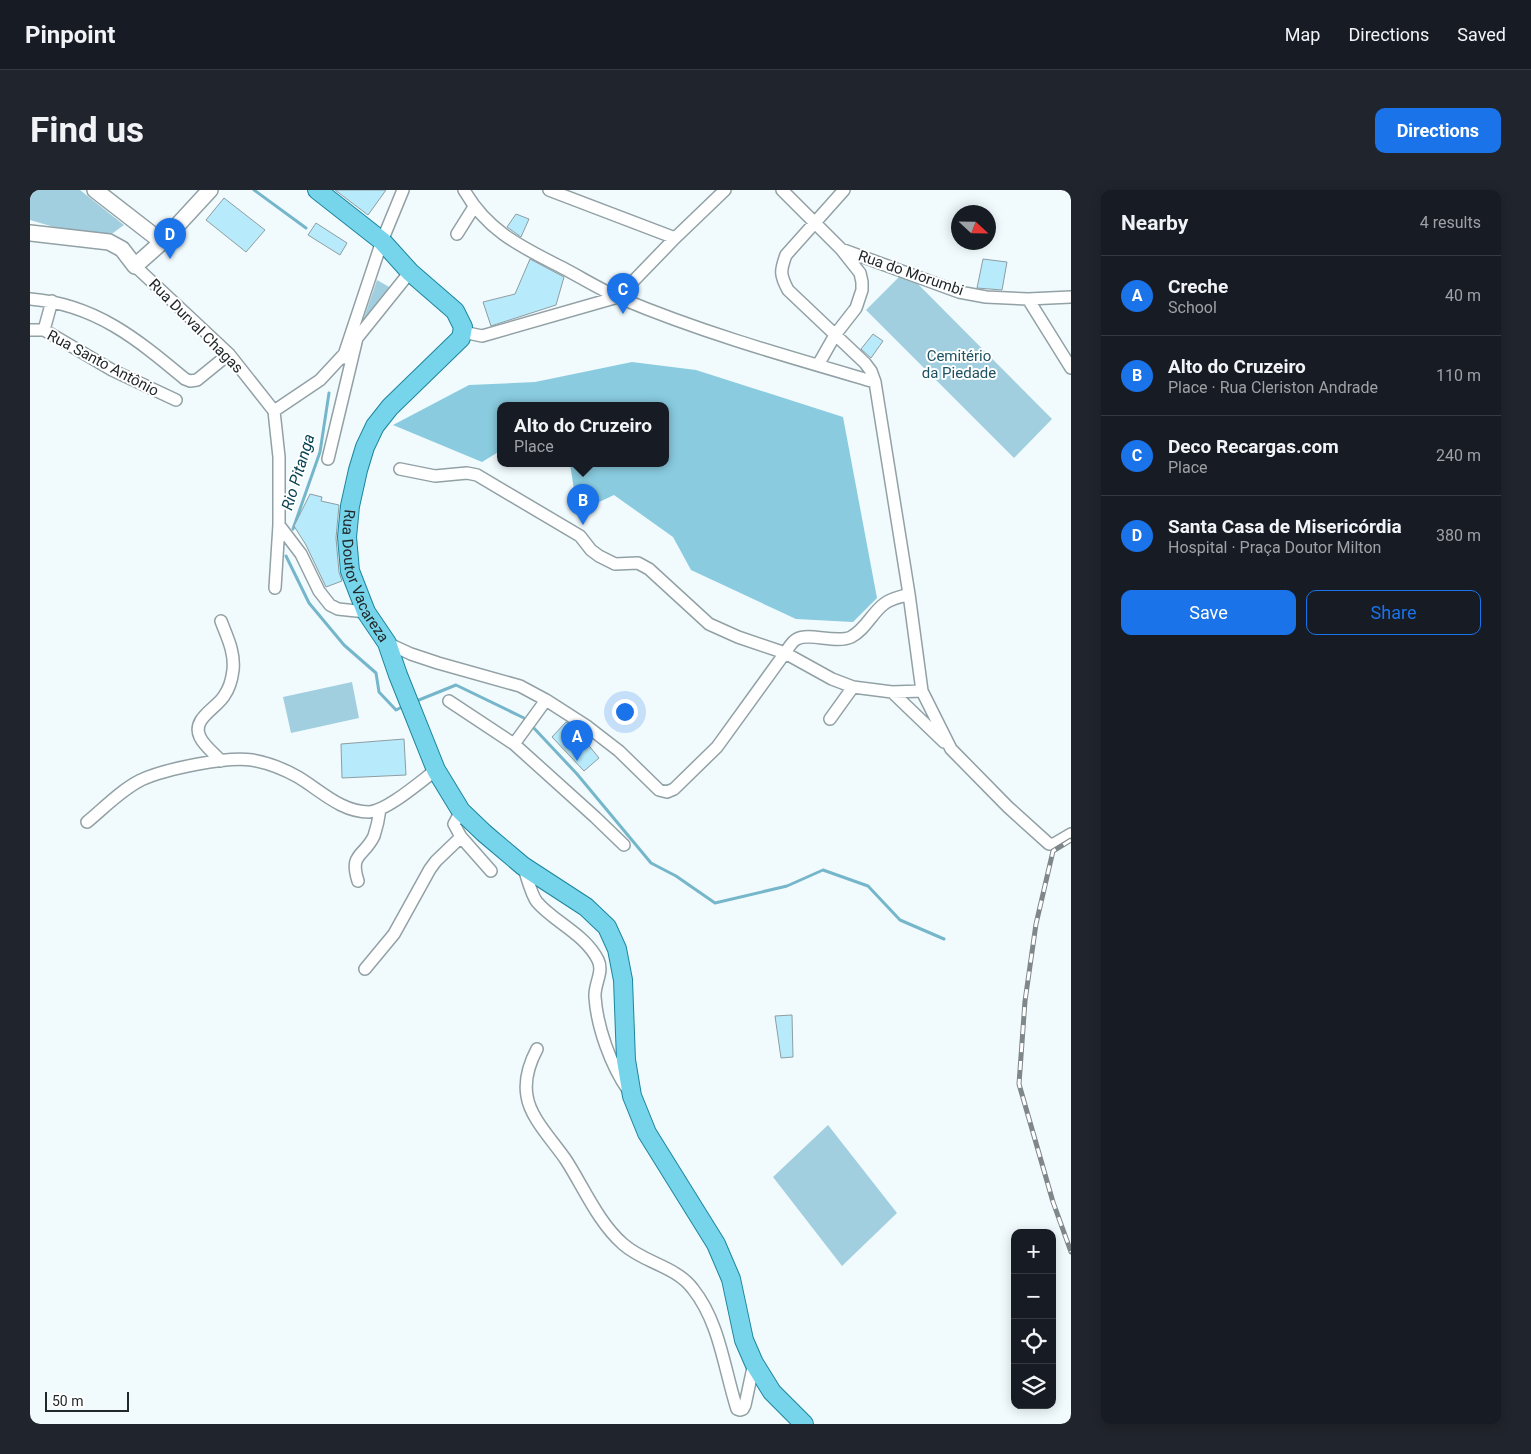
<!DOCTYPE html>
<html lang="en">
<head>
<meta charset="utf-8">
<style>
	body { margin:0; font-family:Roboto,sans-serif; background:#20242c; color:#f1f3f6 }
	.controls { position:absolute; right:15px; bottom:15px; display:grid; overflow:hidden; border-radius:10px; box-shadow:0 2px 12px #0003 }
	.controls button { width:45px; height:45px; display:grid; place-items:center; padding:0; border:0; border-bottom:1px solid #363941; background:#171b24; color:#f1f3f6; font:25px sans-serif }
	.compass { position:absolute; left:921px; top:15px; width:45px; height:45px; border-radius:50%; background:#171b24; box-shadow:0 2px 12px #0003; rotate:112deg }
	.scale { position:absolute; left:15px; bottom:12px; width:84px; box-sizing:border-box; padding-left:5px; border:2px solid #22282a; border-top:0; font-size:14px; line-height:18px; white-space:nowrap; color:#22282a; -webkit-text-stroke:4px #fff; paint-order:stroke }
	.you { position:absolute; left:594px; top:521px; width:18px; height:18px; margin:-12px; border:4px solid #fff; border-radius:50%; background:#1a73e8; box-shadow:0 0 0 8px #1a73e833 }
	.badge { display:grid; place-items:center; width:32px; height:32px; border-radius:50%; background:#1a73e8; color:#fff; font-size:16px; font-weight:700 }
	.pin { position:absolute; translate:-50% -41px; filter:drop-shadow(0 1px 2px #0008) }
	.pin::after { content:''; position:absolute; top:26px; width:18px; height:15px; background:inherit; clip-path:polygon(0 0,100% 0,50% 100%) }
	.popup { position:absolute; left:467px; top:212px; width:172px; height:65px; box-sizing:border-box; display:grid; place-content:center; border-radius:10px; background:#171b24; filter:drop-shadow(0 1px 4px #0005); font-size:16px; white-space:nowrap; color:#9ea1a6 }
	.popup b { font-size:19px; color:#f1f3f6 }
	.popup::after { content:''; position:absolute; left:50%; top:100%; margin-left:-10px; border:10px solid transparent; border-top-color:#171b24 }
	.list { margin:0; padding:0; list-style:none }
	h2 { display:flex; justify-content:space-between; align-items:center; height:65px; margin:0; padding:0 20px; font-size:21px }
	h2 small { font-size:16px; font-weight:400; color:#9ea1a6 }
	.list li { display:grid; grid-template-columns:32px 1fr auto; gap:15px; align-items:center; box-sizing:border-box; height:80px; padding:0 20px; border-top:1px solid #363941 }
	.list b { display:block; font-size:19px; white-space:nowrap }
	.list p { margin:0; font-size:16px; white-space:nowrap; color:#9ea1a6 }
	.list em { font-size:16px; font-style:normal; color:#9ea1a6 }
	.actions { display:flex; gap:10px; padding:15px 20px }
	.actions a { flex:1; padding:11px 0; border:1px solid #1a73e8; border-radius:10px; text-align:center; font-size:18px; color:#1a73e8 }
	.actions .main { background:#1a73e8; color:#fff }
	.icon { flex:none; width:28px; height:28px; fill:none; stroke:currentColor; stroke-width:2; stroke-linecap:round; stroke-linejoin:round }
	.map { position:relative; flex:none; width:1041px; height:1234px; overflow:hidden; border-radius:10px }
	header { display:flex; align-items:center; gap:30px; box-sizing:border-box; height:70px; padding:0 25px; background:#171b24; border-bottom:1px solid #363941 }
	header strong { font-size:24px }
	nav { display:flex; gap:28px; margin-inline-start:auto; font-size:18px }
	.intro { display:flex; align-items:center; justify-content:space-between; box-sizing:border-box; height:120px; padding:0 30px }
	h1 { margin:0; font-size:35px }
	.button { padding:12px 22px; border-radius:10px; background:#1a73e8; color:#fff; font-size:18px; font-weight:700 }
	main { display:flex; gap:30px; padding:0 30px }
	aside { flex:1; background:#171b24; border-radius:10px; box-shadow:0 2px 12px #0003 }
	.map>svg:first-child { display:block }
</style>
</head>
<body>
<header>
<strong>Pinpoint</strong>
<nav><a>Map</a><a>Directions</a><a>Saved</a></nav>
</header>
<div class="intro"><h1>Find us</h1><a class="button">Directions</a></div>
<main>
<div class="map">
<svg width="1041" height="1234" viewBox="0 0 1041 1234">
	<rect width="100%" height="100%" fill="#f1fbfe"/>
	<path fill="#a1cfdf" d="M 0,0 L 50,0 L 94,35 L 72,51 L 0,30 Z
		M 875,81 L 1022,229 L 984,268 L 836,120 Z
		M 347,90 L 361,98 L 327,148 Z
		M 322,492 L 329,528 L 261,543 L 253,507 Z
		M 798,935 L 867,1023 L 812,1076 L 743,987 Z"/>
	<path fill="#8acbdf" d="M 602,172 L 666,180 L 813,227 L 847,408 L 823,432 L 766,429 L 661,380 L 643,347 L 584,305 L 567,313 L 545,306 L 540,274 L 636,274 L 636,216 L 470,216 L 470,261 L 452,272 L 363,235 L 439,195 L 505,192 Z"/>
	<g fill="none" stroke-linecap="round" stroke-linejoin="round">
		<path stroke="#75b6ca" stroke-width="3" d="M 224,0 L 276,38
			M 263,339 L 290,262 L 299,203
			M 256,366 L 279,413 L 314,455 L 346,483 L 349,502 L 366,520 L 374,516
			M 384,512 L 426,495 L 494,528 L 496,531
			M 501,535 L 547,584 L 621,673 L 646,686 L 685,713 L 757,696 L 793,680 L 838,696 L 870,730 L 914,749"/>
	</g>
	<path fill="#b7eafb" stroke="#8e9da2" d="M 305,0 L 356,0 L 338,25 Z
		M 194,8 L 235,40 L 216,62 L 176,30 Z
		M 486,24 L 499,29 L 491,47 L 477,37 Z
		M 286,33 L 317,53 L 310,65 L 278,45 Z
		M 500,69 L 534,87 L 526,115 L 461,136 L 453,112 L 485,104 Z
		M 953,69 L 977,72 L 972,100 L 947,98 Z
		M 843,144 L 853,151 L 841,168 L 831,159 Z
		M 280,304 L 292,307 L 291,311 L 309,315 L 306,348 L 309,382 L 312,391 L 296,397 L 276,355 L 264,336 Z
		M 536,532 L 542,535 L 569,568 L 554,581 L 522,547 Z
		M 374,549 L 376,585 L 312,588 L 311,554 Z
		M 762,825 L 763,867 L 751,868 L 745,826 Z"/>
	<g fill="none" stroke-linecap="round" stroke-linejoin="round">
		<g stroke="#92a1a5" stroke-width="14">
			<path id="street" d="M 434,0 C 458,42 492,57 533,78 C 552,88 571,100 590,108 C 673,143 759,167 845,192
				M 519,0 L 645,48
				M 752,0 L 811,59 L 830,83 L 832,92 L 832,100 L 826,118 L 805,145 L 788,175
				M 814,0 L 756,65 C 750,81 750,85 758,100 L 835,173 L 841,181 L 845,192 L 879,404 L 892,501 L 921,559 L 978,617 L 1019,654 L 1024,654 L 1041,644
				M 427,44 L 444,17
				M 811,59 L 929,102 L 956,107 L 998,109 L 1041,107
				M 105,76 L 199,164 L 244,221
				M 588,107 L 645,48 L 695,0
				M 0,109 C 65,114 107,149 155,189 L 160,191 L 167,190 L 199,164
				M 998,109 L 1041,178
				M 0,140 L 14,140 L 82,180 L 146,210
				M 14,140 L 22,111
				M 433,142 L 452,146 L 588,107
				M 313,168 L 352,51 L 373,0
				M 244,221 L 249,267 L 249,335 L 245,398
				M 244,221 L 290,190 L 316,162
				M 298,269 L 327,148 L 380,82
				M 249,335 L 271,364 L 289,401 L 300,415 L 308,419 L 336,422
				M 191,431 C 197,447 205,462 203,480 C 202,489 199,499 194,506 C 187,518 161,529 170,547 C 174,556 185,564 191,571
				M 357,453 L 381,464 L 408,473 L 490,496 L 516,510 L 558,537 L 589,561 L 629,600 L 637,602 L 644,599 L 687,557 L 755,463 L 708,447 L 679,434 L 619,379 L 608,373 L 585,374 L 569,366 L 561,360 L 550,346 L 447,285 L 437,283 L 405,286 L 370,279
				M 892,501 L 862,502 L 914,552
				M 862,502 L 823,497 L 802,489 L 755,463 C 758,459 762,451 767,449 C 779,442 806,454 821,447 C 835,440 842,423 854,414 C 861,408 871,407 879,404
				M 419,511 L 484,554 L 565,627 L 594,655
				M 800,529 L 823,497
				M 484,554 L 516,510
				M 431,621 L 424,634 L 431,647 L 461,681
				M 57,632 C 74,618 91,600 111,590 C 135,579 197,566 222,570 C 239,573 254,579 268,587 C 290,600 311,622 339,622 C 357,621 391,591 406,580
				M 493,676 C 497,686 501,705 507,712 C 524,732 555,744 568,770 C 574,782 564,794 565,807 C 567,837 581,876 598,900
				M 328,691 C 319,663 334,667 344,646 C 347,637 349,627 350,619
				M 335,779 L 364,744 L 400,679 L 406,671 L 431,647
				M 507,859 C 499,874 494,889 497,906 C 500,928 524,952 536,970 C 554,998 568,1032 593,1054 C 614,1073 646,1076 663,1099 C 690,1133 694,1179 707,1219 L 710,1220 L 713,1219 L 715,1215 L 724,1173"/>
		</g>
		<g stroke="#92a1a5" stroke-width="18">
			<path id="secondary" d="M 65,0 L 132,52
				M 0,43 L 79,52 L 92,59 L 105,76 L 132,52 L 180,0"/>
		</g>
		<g stroke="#1d869e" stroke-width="20">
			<g id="primary">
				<path id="s1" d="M 287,0 L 352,51 L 380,82 L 425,121 L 433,137 L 431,148 L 360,217 L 345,236 L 335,257 L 328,280 L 320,316 L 317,347 L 320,381 L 336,422 L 357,453 L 368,485 L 406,580 L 431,621 L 454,643 L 493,676 L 556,717 L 577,737 L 587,759 L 593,790 L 596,870 L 602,906 L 617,943 L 686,1054 L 701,1089 L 714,1150 L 724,1173 L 742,1202 L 774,1234"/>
			</g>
		</g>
		<use href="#street" stroke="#fff" stroke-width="11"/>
		<use href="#secondary" stroke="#fff" stroke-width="15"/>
		<use href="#primary" stroke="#76d4eb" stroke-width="18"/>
		<g stroke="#80878a" stroke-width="5">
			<path id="rail" d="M 1041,650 L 1023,661 L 1006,734 L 995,811 L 989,894 L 1023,1012 L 1041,1062"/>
		</g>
		<use href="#rail" stroke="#fff" stroke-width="3" stroke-dasharray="9" stroke-linecap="butt"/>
	</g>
	<g text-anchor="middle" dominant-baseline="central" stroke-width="4" stroke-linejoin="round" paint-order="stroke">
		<g font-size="15" fill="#22282a" stroke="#fff">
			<text transform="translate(881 83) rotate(19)">Rua do Morumbi</text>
			<text transform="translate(166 136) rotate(45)">Rua Durval Chagas</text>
			<text transform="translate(73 173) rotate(28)">Rua Santo Antônio</text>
			<text stroke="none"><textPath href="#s1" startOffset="494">Rua Doutor Vacareza</textPath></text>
		</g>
		<g font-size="15" fill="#1c5261" stroke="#fff">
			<text x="929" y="166">Cemitério<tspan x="929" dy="17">da Piedade</tspan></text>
		</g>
		<g font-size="16" font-style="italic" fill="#074352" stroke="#fff">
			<text transform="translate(268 282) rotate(-73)">Rio Pitanga</text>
		</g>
	</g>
</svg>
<div class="controls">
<button>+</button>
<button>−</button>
<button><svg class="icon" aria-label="locate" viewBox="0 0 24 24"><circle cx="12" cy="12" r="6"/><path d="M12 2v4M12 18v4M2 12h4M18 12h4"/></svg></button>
<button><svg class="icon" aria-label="layers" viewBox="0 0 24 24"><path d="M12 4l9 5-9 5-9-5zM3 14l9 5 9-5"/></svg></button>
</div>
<svg class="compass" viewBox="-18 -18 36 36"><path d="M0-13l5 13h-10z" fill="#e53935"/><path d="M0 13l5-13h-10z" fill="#9ea1a6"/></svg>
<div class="scale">50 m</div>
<div class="you"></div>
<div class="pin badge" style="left:547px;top:571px">A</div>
<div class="pin badge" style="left:553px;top:335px">B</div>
<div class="popup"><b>Alto do Cruzeiro</b>Place</div>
<div class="pin badge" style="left:593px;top:124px">C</div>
<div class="pin badge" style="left:140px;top:69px">D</div>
</div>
<aside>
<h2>Nearby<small>4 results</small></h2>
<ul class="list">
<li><span class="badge">A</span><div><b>Creche</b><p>School</p></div><em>40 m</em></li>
<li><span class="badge">B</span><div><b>Alto do Cruzeiro</b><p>Place · Rua Cleriston Andrade</p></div><em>110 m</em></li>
<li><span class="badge">C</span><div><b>Deco Recargas.com</b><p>Place</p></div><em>240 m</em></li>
<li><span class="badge">D</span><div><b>Santa Casa de Misericórdia</b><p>Hospital · Praça Doutor Milton</p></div><em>380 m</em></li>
</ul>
<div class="actions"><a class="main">Save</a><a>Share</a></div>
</aside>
</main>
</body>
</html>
